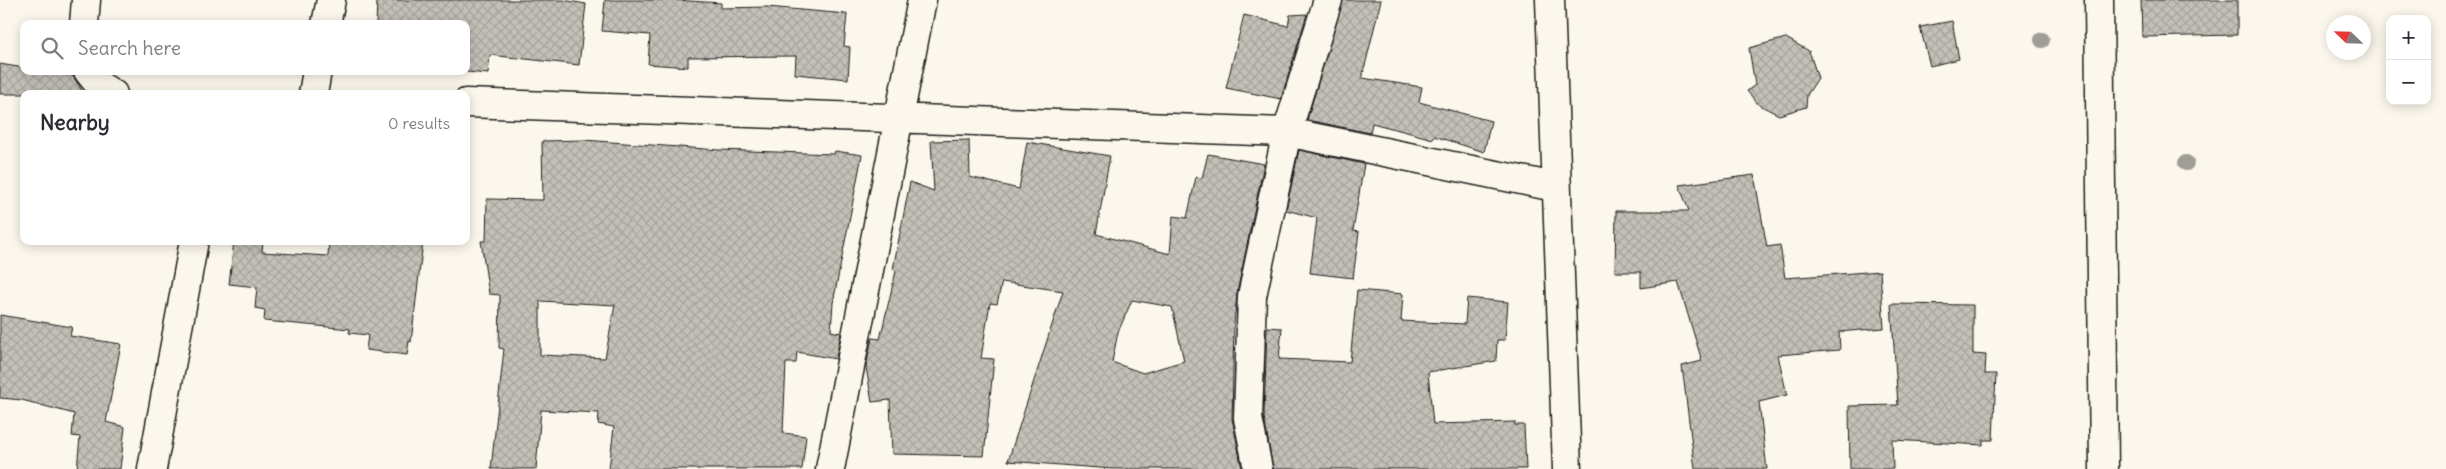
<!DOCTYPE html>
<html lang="en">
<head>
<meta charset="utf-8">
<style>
	body { margin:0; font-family:Delius,sans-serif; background:#f2f2f3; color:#2b2b33 }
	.controls { position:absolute; right:15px; top:15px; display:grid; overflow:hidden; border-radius:10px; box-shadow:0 2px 12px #0003 }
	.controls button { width:45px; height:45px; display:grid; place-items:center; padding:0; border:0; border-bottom:1px solid #e1e1e2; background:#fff; color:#2b2b33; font:25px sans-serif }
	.compass { position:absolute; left:2326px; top:15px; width:45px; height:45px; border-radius:50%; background:#fff; box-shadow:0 2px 12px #0003; rotate:293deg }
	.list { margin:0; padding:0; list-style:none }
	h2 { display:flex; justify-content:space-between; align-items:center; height:65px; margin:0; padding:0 20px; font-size:21px }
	h2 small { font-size:16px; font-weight:400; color:#7c7c81 }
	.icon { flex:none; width:28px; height:28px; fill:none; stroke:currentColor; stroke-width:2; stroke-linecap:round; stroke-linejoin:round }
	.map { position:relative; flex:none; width:2446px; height:469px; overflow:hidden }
	.search { position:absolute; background:#fff; box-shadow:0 2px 12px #0003; left:20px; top:20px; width:450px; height:55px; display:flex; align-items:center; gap:12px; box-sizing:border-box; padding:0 18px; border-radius:10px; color:#7c7c81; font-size:19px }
	.panel { position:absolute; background:#fff; box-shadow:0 2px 12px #0003; left:20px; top:90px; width:450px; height:155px; border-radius:10px }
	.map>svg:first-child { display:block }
</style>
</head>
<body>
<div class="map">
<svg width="2446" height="469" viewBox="0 0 2446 469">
	<defs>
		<pattern id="building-cross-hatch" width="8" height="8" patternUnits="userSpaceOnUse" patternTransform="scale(1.25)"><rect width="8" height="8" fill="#c3c0b8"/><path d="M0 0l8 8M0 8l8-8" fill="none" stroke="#a7a49e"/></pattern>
	</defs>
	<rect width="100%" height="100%" fill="#fbf7ec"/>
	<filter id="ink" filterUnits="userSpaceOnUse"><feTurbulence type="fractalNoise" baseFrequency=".02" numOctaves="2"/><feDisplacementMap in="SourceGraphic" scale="10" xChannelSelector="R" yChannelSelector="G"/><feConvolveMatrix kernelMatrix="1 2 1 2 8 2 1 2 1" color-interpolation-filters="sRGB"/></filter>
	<g filter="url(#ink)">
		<path fill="url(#building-cross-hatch)" stroke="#1c1c1c" fill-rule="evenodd" d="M 377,0 L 563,0 L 586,4 L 579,65 L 490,55 L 488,74 L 456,71 L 466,71 L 466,24 L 376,24 Z
			M 605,0 L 675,0 L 721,3 L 721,8 L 767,7 L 847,14 L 844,46 L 850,47 L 848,79 L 795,74 L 796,56 L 688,57 L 688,67 L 648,64 L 650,35 L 602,31 Z
			M 1343,0 L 1381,0 L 1362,78 L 1422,87 L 1419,102 L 1491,121 L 1484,152 L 1434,136 L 1433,139 L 1372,123 L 1370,133 L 1307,120 Z
			M 2141,0 L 2237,0 L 2237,35 L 2142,37 Z
			M 1307,14 L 1281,99 L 1226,88 L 1244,15 L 1288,26 L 1290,15 Z
			M 1952,21 L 1959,59 L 1930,66 L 1920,27 Z
			M 1786,38 L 1809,51 L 1818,78 L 1807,95 L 1806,107 L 1779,115 L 1759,105 L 1747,91 L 1755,85 L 1749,48 Z
			M 0,64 L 24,68 L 24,71 L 46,71 L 73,76 L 84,94 L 0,94 Z
			M 584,140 L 719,150 L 834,154 L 835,151 L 862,155 L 833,303 L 831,331 L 841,333 L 836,359 L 797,352 L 796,363 L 786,363 L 783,433 L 806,436 L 802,469 L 609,469 L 614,427 L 598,424 L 599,413 L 541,410 L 536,469 L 491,469 L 504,349 L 499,348 L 500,295 L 489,294 L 481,241 L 486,241 L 487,199 L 543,200 L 542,141 ZM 540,301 L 615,305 L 605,358 L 540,355 Z
			M 969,140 L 970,177 L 1019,189 L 1027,142 L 1110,156 L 1096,234 L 1170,254 L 1173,216 L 1187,218 L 1196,177 L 1202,178 L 1208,154 L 1264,164 L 1237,293 L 1234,324 L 1232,418 L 1242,469 L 1112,469 L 1008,461 L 1063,291 L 1002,282 L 997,304 L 990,303 L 981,358 L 994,359 L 984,456 L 892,454 L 890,400 L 872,402 L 866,367 L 872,338 L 880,339 L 896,271 L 893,269 L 910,182 L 934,191 L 931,141 ZM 1132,300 L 1172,307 L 1184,361 L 1143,373 L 1112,362 L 1118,332 Z
			M 1299,150 L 1364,164 L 1353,231 L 1359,232 L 1353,278 L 1310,273 L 1317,218 L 1286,210 Z
			M 1754,175 L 1767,247 L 1780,245 L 1785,278 L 1880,271 L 1884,328 L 1839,332 L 1840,350 L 1778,355 L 1787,395 L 1759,402 L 1767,469 L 1695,469 L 1682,366 L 1702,361 L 1678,282 L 1641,288 L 1641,272 L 1615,272 L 1616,211 L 1689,211 L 1679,185 Z
			M 234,241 L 263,241 L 262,252 L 328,256 L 329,241 L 423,241 L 411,342 L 409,341 L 407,355 L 366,350 L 368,335 L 349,333 L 350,329 L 264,321 L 265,310 L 255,308 L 257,287 L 229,284 Z
			M 1357,290 L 1403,294 L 1401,321 L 1465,324 L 1467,298 L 1508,302 L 1505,340 L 1497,340 L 1496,361 L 1428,372 L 1433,424 L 1515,422 L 1515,425 L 1524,425 L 1526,469 L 1273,469 L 1264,417 L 1267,327 L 1282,328 L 1279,359 L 1350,362 Z
			M 1891,304 L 1973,305 L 1973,354 L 1986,355 L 1985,374 L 1996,374 L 1993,440 L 1983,440 L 1983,445 L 1892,440 L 1893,469 L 1850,469 L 1849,406 L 1898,405 Z
			M 0,315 L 72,327 L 70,336 L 121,344 L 106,422 L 125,427 L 120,469 L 77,469 L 80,437 L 72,436 L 74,414 L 22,400 L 0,398 Z"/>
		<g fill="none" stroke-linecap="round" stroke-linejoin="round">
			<g stroke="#1c1c1c" stroke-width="31">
				<path id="minor" d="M 1550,0 L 1567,469
					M 2099,0 L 2104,469
					M 84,24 L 86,0
					M 326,24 L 331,0
					M 88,71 L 100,86 L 113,94
					M 313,94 L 317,71
					M 466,103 L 1287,132 L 1555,187
					M 152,469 L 194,241
					M 830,469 L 922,0
					M 1258,469 L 1248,418 L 1252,296 L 1287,132 L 1328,0"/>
			</g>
			<use href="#minor" stroke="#fbf7ec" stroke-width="28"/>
		</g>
		<g fill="#a09d97">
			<circle cx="2042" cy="40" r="8"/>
			<circle cx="2186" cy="163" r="8"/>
		</g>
	</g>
</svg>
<div class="controls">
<button>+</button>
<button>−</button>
</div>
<svg class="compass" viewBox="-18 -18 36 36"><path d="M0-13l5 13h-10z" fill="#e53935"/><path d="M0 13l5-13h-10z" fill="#7c7c81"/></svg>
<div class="search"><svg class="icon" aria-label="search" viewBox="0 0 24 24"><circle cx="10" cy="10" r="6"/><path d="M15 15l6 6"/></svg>Search here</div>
<section class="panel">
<h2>Nearby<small>0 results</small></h2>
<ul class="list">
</ul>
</section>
</div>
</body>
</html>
